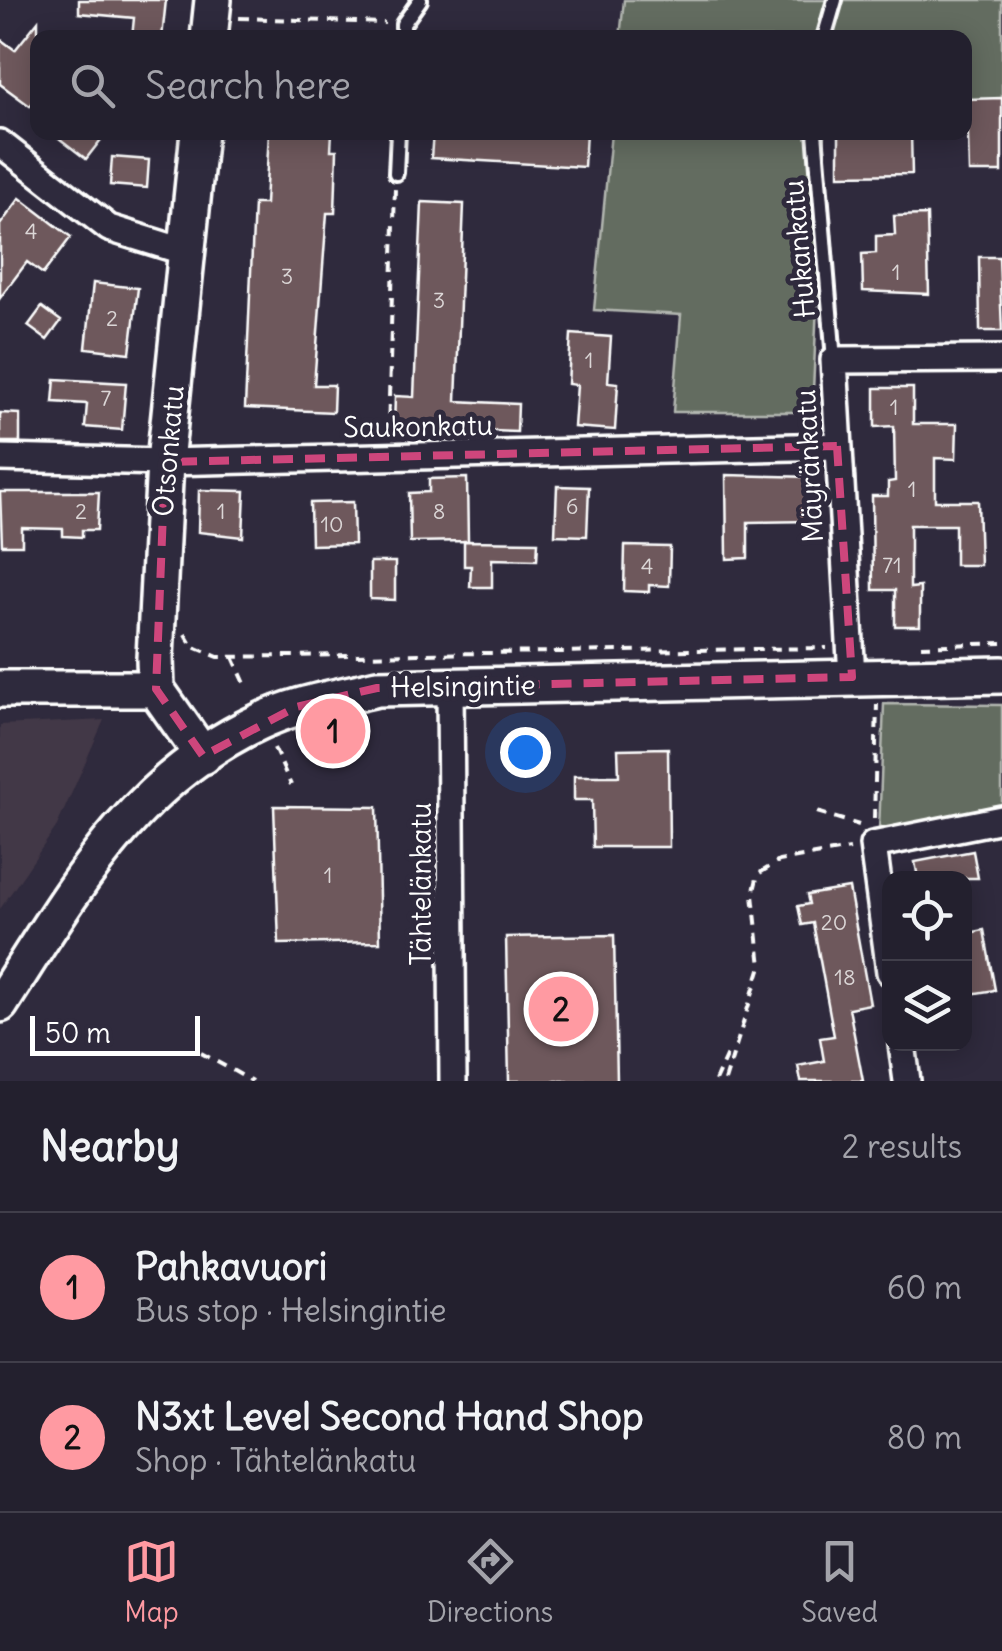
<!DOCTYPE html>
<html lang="en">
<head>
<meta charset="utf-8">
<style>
	body { margin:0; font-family:Delius,sans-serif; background:#2f2d3a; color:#f1f3f6 }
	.controls { position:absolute; right:30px; bottom:30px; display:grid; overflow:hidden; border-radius:20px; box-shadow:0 5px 25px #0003 }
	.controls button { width:90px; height:90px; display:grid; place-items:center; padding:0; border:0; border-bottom:2px solid #403e4a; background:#23202e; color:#f1f3f6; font:50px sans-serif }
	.scale { position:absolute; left:30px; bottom:25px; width:170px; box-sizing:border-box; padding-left:10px; border:5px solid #fff; border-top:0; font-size:28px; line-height:35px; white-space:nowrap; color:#fff; -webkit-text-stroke:8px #2f2a3d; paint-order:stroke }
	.you { position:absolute; left:525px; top:752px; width:35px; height:35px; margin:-25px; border:8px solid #fff; border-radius:50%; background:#1a73e8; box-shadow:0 0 0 15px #1a73e833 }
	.badge { display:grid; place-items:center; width:65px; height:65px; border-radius:50%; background:#ff9aa2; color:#111; font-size:32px; font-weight:700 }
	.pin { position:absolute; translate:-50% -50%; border:5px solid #fff; box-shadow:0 2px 10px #0006 }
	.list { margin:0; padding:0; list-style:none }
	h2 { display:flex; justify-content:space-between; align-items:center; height:130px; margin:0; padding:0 40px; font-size:42px }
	h2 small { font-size:32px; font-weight:400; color:#a3a3aa }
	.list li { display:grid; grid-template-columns:65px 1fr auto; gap:30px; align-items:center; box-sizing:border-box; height:150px; padding:0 40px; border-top:2px solid #403e4a }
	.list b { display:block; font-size:38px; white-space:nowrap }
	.list p { margin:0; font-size:32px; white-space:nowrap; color:#a3a3aa }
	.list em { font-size:32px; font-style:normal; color:#a3a3aa }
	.icon { flex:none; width:55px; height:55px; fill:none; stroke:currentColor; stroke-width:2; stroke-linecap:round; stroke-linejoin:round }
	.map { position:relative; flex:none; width:1002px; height:1081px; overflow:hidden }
	.search { position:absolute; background:#23202e; box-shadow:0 5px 25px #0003; left:30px; right:30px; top:30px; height:110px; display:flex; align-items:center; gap:25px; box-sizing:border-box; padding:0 35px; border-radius:20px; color:#a3a3aa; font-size:38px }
	.sheet { height:430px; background:#23202e }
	nav { display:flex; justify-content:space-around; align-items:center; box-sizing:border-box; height:140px; border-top:2px solid #403e4a; background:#23202e; font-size:28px; color:#a3a3aa }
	nav a { display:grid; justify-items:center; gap:5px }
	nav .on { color:#ff9aa2 }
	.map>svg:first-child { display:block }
</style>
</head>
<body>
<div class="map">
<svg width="1002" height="1081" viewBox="0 0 1002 1081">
	<rect width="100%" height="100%" fill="#2f2a3d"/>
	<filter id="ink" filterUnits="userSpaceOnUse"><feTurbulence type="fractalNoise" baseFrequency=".01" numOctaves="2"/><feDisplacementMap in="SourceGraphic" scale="20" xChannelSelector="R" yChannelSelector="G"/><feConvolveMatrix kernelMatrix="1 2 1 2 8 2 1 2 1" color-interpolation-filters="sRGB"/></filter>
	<g filter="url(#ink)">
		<path fill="#423846" d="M 104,720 L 57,826 L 0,909 L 0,725 Z"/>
		<path fill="#646c60" stroke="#b2b6b0" stroke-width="2.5" d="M 624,0 L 1002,0 L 1002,101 L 965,99 L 964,38 L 620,38 Z
			M 611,133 L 825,133 L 812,412 L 673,412 L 681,315 L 594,310 Z
			M 884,704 L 1002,705 L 1002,809 L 879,831 Z"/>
		<path fill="#6e595b" stroke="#fff" stroke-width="2.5" d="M 79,0 L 166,0 L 162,38 L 132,38 L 134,18 L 79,13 Z
			M 38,21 L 38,96 L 30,106 L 0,84 L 0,39 L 15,50 Z
			M 1002,98 L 1002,172 L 969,172 L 967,99 Z
			M 51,132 L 107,132 L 86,159 Z
			M 269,132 L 332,132 L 331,150 L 337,150 L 335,213 L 327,213 L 314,385 L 334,385 L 333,412 L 245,408 L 254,204 L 265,204 Z
			M 433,132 L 586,132 L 584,167 L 431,158 Z
			M 839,132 L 911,132 L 912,174 L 839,175 Z
			M 112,157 L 149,160 L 147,188 L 110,185 Z
			M 20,198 L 71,237 L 43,274 L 27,262 L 0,298 L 0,225 Z
			M 422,202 L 464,204 L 456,401 L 518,404 L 517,432 L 394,427 L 395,396 L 414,397 Z
			M 927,215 L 929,294 L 863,291 L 862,254 L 876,253 L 876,236 L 895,235 L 894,216 Z
			M 979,257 L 999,257 L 1002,331 L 980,331 Z
			M 93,283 L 138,288 L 130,353 L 86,348 Z
			M 42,307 L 61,321 L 47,340 L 28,326 Z
			M 571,334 L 611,337 L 608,382 L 618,383 L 615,430 L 574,427 L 577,385 L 568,384 Z
			M 55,379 L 126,383 L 122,430 L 85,427 L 87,404 L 53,402 Z
			M 875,388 L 913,388 L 913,424 L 957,424 L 956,459 L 935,458 L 935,501 L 978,501 L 980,565 L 955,565 L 955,525 L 910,525 L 910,588 L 920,587 L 920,626 L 895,626 L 895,590 L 873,590 L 872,496 L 888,496 L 888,482 L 895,481 L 894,426 L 875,427 Z
			M 0,413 L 20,414 L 20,442 L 0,442 Z
			M 726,475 L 813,477 L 813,521 L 748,522 L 748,558 L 727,559 Z
			M 467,478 L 468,541 L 410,542 L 409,493 L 429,492 L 429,479 Z
			M 557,486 L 589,487 L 587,536 L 555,535 Z
			M 199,490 L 245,491 L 243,537 L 198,532 Z
			M 0,492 L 99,492 L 97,530 L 82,530 L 82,537 L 63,536 L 63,529 L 22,528 L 22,545 L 2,545 Z
			M 353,502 L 354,544 L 311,545 L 310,503 Z
			M 464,541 L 538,542 L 537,560 L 492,559 L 492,587 L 470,587 L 471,566 L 464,566 Z
			M 625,546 L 670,547 L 669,586 L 649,585 L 649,592 L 624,591 Z
			M 370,562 L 395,562 L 395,600 L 370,599 Z
			M 668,748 L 669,847 L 593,847 L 592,800 L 574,800 L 574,776 L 619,776 L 618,749 Z
			M 274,806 L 377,807 L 380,942 L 279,944 Z
			M 973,851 L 978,878 L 918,878 L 915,862 Z
			M 849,888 L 870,1004 L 849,1008 L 863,1081 L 801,1081 L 798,1066 L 824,1061 L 820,1038 L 834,1036 L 813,923 L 802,925 L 798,906 L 809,904 L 807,895 Z
			M 984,930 L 995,990 L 964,995 L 964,934 Z
			M 614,935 L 617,1081 L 509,1081 L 506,937 Z"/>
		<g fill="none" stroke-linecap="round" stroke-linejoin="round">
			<g stroke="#fff" stroke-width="20">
				<path id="lane" d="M 403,38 L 403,24 L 420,0
					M 824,38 L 835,0
					M 815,132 L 834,360
					M 396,173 L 398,132"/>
			</g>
			<g stroke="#fff" stroke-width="32">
				<path id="street" d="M 0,143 L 109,228 L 186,252
					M 0,458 L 165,462 L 837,446
					M 852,677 L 834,360 L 1002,359
					M 450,687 L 453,1081
					M 890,972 L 873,845 L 1002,819
					M 902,1044 L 907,1081"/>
			</g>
			<g stroke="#fff" stroke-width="42">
				<path id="secondary" d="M 209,38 L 213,0
					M 199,132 L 165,462 L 155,658 L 156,689 L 203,756
					M 0,689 L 156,689
					M 0,1004 C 72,892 132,781 259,722 C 296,704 337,698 377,688 L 1002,675"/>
			</g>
			<path stroke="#fff" stroke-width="4" stroke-dasharray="10 8" stroke-linecap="butt" d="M 239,18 L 385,23
				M 388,433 L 395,188
				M 185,634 L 192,646 L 218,657 L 827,648
				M 921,646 L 1002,643
				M 233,657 L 247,688
				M 274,748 L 291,785
				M 817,812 L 859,825
				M 874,819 L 877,704
				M 201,1053 L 252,1081
				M 715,1081 L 729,1050
				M 725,1081 L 761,966 L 753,895 L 758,874 L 779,861 L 850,849"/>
			<use href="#lane" stroke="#2f2a3d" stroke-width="12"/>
			<use href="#street" stroke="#2f2a3d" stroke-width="25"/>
			<use href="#secondary" stroke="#2f2a3d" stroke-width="35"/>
		</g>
	</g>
	<path fill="none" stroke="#ce467c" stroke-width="8" stroke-dasharray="20 12" stroke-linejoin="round" d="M 837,446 L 852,677 L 377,688 L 296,707 L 203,756 L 156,689 L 165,462 Z"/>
	<g text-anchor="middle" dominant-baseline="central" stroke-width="10" stroke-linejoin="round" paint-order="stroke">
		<g font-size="22" fill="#dbd6d6">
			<text x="31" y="231">4</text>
			<text x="896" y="272">1</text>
			<text x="287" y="276">3</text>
			<text x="439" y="300">3</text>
			<text x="112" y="318">2</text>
			<text x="589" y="360">1</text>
			<text x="106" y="398">7</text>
			<text x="894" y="407">1</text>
			<text x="912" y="489">1</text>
			<text x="572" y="506">6</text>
			<text x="81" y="511">2</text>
			<text x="221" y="511">1</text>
			<text x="439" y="511">8</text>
			<text x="332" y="524">10</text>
			<text x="892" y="565">71</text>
			<text x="647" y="566">4</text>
			<text x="328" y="875">1</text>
			<text x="834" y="922">20</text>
			<text x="845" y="977">18</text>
		</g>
		<g font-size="28" fill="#fff" stroke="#2f2a3d">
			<text transform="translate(799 249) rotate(-95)">Hukankatu</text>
			<text transform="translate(418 426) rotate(-1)">Saukonkatu</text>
			<text transform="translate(168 451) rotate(-85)">Otsonkatu</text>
			<text transform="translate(809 466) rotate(-93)">Mäyränkatu</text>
			<text transform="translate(463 686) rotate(-1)">Helsingintie</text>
			<text transform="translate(421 884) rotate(-90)">Tähtelänkatu</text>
		</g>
	</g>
</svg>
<div class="controls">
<button><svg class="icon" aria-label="locate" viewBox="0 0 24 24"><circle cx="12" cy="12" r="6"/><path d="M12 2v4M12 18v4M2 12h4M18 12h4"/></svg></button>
<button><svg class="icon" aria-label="layers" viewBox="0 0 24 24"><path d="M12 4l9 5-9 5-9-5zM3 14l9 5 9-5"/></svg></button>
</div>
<div class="scale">50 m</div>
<div class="you"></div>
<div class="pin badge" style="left:333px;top:731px">1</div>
<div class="pin badge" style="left:561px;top:1009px">2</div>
<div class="search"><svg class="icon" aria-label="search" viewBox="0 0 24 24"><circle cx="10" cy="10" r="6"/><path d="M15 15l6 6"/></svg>Search here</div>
</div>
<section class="sheet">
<h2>Nearby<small>2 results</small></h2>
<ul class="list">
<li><span class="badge">1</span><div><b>Pahkavuori</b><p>Bus stop · Helsingintie</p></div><em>60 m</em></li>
<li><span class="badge">2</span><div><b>N3xt Level Second Hand Shop</b><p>Shop · Tähtelänkatu</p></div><em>80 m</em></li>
</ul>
</section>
<nav>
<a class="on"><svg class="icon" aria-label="map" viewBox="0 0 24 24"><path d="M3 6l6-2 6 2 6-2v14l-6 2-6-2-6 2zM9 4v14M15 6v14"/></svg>Map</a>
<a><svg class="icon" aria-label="directions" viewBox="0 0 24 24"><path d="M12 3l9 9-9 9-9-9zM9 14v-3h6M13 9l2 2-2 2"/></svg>Directions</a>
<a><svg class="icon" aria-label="saved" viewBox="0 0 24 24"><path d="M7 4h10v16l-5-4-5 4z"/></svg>Saved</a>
</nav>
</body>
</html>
